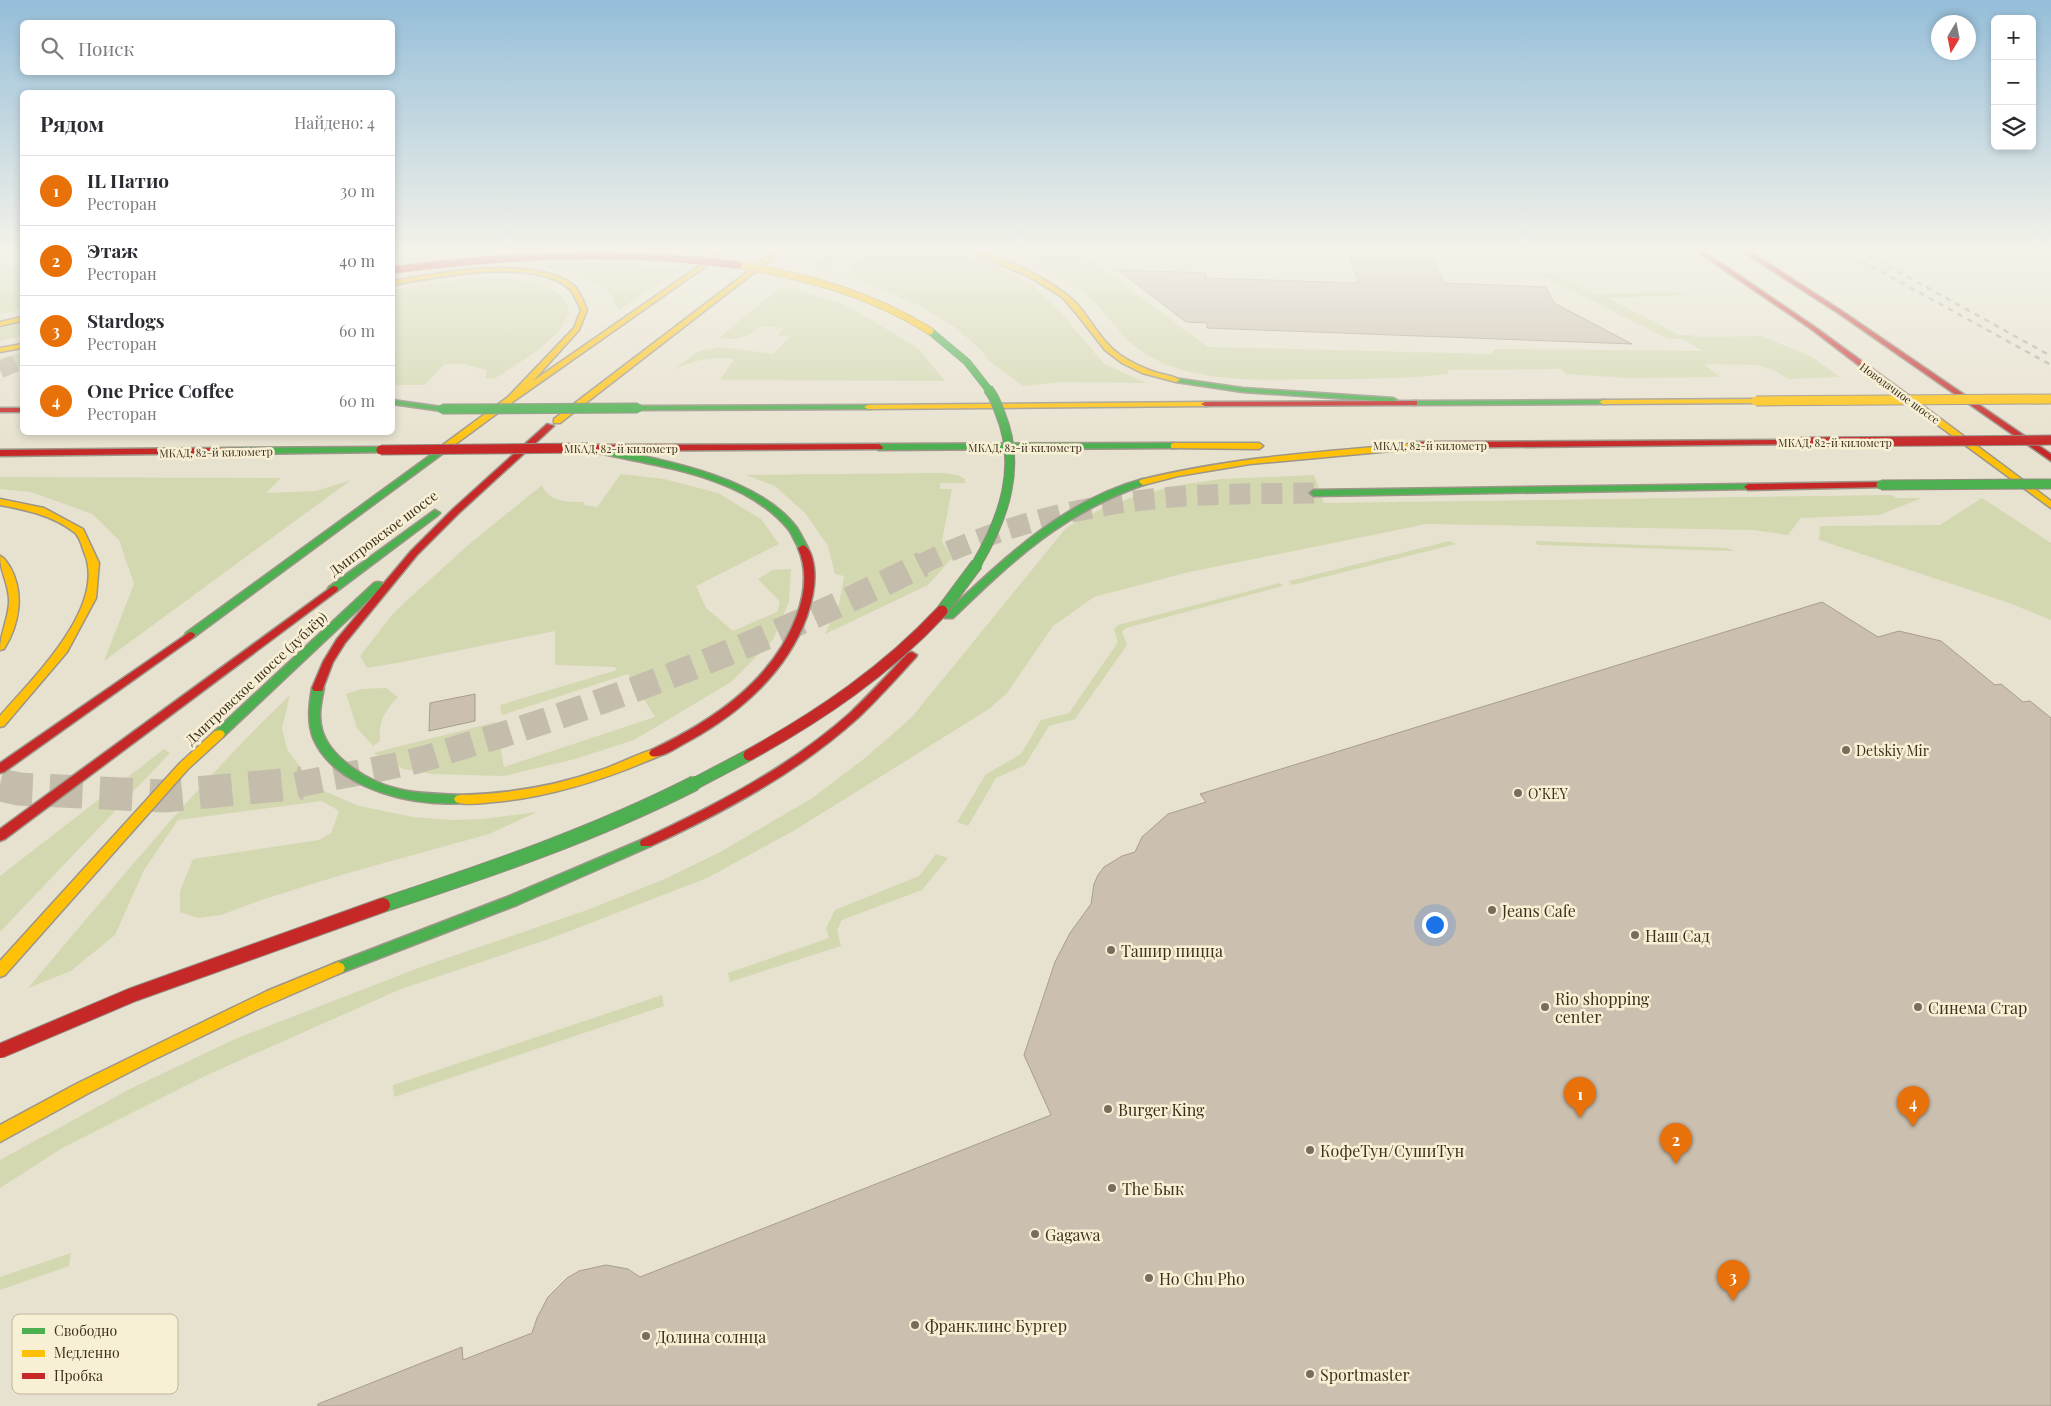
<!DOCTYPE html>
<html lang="ru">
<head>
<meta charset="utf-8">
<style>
	body { margin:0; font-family:"Playfair Display",serif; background:#f7f7f7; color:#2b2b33 }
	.controls { position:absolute; right:15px; top:15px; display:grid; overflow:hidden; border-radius:8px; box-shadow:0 2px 8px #0003 }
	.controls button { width:45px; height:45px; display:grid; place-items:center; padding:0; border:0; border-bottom:1px solid #e1e1e2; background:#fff; color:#2b2b33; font:25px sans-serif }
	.compass { position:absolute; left:1931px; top:15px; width:45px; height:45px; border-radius:50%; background:#fff; box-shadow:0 2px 8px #0003; rotate:190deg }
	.you { position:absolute; left:1434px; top:924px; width:18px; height:18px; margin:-12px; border:4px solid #fff; border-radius:50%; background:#1a73e8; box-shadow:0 0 0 8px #1a73e833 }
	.badge { display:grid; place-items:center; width:32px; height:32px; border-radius:50%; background:#0f766e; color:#fff; font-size:16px; font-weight:700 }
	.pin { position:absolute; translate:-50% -41px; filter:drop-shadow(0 1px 2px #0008) }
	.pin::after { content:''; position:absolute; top:26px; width:18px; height:15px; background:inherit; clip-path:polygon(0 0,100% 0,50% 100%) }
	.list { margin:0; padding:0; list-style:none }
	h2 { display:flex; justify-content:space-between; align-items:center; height:65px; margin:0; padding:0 20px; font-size:21px }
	h2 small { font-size:16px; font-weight:400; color:#7c7c81 }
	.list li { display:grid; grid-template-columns:32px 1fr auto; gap:15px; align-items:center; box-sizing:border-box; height:70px; padding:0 20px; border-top:1px solid #e1e1e2 }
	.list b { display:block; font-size:19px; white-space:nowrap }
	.list p { margin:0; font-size:16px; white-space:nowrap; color:#7c7c81 }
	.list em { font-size:16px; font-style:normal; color:#7c7c81 }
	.icon { flex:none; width:28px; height:28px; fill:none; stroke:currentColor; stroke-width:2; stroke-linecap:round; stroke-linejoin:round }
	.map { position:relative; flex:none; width:2051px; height:1406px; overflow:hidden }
	.search { position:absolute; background:#fff; box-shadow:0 2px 8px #0003; left:20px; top:20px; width:375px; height:55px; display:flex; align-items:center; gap:12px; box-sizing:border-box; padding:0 18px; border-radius:8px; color:#7c7c81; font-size:19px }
	.panel { position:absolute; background:#fff; box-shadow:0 2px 8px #0003; left:20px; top:90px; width:375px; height:345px; border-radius:8px }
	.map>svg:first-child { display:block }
</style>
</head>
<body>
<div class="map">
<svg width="2051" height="1406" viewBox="0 0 2051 1406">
	<rect width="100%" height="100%" fill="#e7e1cf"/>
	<path fill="#d4d8b1" d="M 833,250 L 858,250 L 825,269 L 815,266 Z
		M 874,250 L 953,250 L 1005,270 L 1033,286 L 1058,309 L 1104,364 L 1146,383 L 1060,382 L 1023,386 L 988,360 L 985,354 L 955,327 L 920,306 L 855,278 L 849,274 L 854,265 Z
		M 1001,250 L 1066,250 L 1086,257 L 1208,347 L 1492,354 L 1494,349 L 1703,351 L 1682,339 L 1668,339 L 1541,275 L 1553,274 L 1595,294 L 1677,292 L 1686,295 L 1608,298 L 1679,335 L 1691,335 L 1696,337 L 1761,336 L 1812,357 L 1840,377 L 1789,379 L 1775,371 L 1757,365 L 1704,364 L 1720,377 L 1629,378 L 1566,374 L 1562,369 L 1448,370 L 1448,374 C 1404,379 1361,379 1316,379 C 1262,380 1190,384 1143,352 C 1122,339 1111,318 1093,301 C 1068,277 1034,262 1001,250 Z
		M 594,262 L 683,268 L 619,310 C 616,305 613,298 609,293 C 588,268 537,267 506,265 Z
		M 22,264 L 22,309 L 0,314 L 0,273 Z
		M 461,279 C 492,279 543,274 565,300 C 568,303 568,310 569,314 L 558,332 L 537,351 L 494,379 L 485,378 L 487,370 L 464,364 L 445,364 L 425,385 L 393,385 L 393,291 Z
		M 782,286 L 841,303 L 871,320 L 918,348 L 945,381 L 720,380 L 734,359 C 713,356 695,360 675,369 L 697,352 L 719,347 L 773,354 L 790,337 L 778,335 L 784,328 L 761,326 C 748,338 736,341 719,338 Z
		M 22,323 L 22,336 L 0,341 L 0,328 Z
		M 22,353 L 22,369 L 0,369 L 0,358 Z
		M 943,473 L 957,475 L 965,479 L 965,483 L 940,483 L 940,489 L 952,489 L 942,541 L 952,558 L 928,585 L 825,634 L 839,604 L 844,576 L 835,574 L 828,546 L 805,513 L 775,486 L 746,475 Z
		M 621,474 L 664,479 L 718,493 L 761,519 L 779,544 L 696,586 L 706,608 L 733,631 L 777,612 L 780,602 L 758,579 L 772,570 L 791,569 L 789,602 L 773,640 L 731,682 L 634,740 L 575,759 L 504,776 L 432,774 L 404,769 L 373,753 L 496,722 L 504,767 L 655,717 L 628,674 L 502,715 L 500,705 L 617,670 L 615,667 L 555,665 L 555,631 L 402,662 L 367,668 L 360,656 L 392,615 L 404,603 L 466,547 L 542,485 C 549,503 568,502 585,502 L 583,505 L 597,507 Z
		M 1314,475 L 1324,503 L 1892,495 L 1896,498 L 1922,498 L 1879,515 L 1801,518 L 1788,535 L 1753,530 L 1427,524 L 1189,572 L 1094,597 L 1053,626 L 1007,693 L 989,709 L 795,830 L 707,878 L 549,939 L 401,989 L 207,1075 L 64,1147 L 0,1188 L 0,1160 L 132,1088 L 235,1039 L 421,967 L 590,909 L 667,878 L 720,852 L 811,799 L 865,758 L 912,717 L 1066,528 L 1103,508 L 1136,496 L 1179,485 L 1221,479 Z
		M 0,477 L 281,478 L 266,493 L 316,491 L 351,480 L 104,661 L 134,584 L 119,540 L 92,514 L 31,492 L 0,489 Z
		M 1982,498 L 2051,543 L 2051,620 L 2009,603 L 1819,540 L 1820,526 L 1940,525 Z
		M 1449,541 L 1456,544 L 1292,585 L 1289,581 Z
		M 1535,541 L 1727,548 L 1734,551 L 1538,545 Z
		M 1280,583 L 1283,586 L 1126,628 L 1122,632 L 1127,645 L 1075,719 L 1049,726 L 1025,765 L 996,778 L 968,826 L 957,822 L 986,774 L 1021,754 L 1041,720 L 1069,713 L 1118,642 L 1114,629 L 1118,625 Z
		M 386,688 L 398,697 C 385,711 378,721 380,741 L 373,746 L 357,728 L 346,694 L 362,689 Z
		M 290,695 L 282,728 L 287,749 L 303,771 L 322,790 L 359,806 L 413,817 L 453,820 L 483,819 L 537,812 L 489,834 L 348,873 L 264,899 L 221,915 L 198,918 L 180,912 L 180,891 L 193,859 L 319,840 L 331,833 L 339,811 L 322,801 L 178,820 L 144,870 L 115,935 L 71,971 L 28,988 C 113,888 195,786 290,695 Z
		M 164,749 L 170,753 L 0,932 L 0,876 Z
		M 936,854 L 948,858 L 922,890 L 842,920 L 837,930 L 841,946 L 730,982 L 728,973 L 829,938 L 826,928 L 835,910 L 919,876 Z
		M 662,995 L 664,1006 L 394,1097 L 393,1085 Z
		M 71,1253 L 69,1266 L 0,1290 L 0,1277 Z"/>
	<path fill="#cbbfaf" stroke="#a89d8e" d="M 1347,250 L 1428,250 L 1445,283 L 1546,287 L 1554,303 L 1632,344 L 1207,328 L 1207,323 L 1186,322 L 1118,270 L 1206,273 L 1206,278 L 1359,283 Z
		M 1822,602 L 1878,637 L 1899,631 L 1941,641 L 1995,685 L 2001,684 L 2023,702 L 2030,701 L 2051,718 L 2051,1406 L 318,1406 L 318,1404 L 462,1347 L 463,1360 L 532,1333 L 537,1318 L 548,1297 L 567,1278 L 579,1271 L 606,1265 L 628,1269 L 640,1277 L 1051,1115 L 1024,1055 L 1055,962 L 1070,933 L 1091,904 L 1094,884 L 1098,875 L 1104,867 L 1122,856 L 1135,852 L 1142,837 L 1168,814 L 1206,802 L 1200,794 Z
		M 475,694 L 475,721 L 429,731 L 430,703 Z"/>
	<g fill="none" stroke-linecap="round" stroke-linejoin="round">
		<path stroke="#c5bdac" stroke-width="17" stroke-dasharray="17 8" stroke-linecap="butt" d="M 0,370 L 22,360"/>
		<path stroke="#c5bdac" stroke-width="21" stroke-dasharray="21 11" stroke-linecap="butt" d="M 920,565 C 998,526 1086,504 1173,497 C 1219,493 1267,494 1314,493"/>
		<path stroke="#c5bdac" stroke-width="26" stroke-dasharray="26 13" stroke-linecap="butt" d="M 296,785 C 337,776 379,770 419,760 C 444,753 469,744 495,737 C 642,691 785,633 923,564"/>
		<path stroke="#c5bdac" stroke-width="33" stroke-dasharray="33 17" stroke-linecap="butt" d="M 0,785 L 19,789 L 164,796 L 302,783"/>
		<g stroke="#9c9588" stroke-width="3">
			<path id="fast" d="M 392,250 L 407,250 L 392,254 Z
				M 1173,378 L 1243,388 L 1393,398 L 1397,400 L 1393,402 L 1243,392 L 1176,382 L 1172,380 Z
				M 392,400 L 442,407 L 446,409 L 442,411 L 392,404 Z
				M 1603,400 L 1606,400 L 1606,404 L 1414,405 L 1410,403 L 1414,401 Z
				M 868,405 L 872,407 L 871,409 L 638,410 L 634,408 L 638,406 Z
				M 1174,443 L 1177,444 L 1177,448 L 879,450 L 875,447 L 879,444 Z
				M 588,445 C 651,458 756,473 797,528 C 801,534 804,541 808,548 L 803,551 L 800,550 C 796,544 793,536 789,530 C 743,473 651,466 585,450 L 585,446 Z
				M 381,447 L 384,448 L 384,452 L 230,454 L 226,451 L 230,448 Z
				M 439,449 L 443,452 L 442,454 L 194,637 L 186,637 L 185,635 L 186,633 Z
				M 1143,479 L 1147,482 L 1146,484 C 1064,512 1014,559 953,618 L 945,618 L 944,616 L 945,614 C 1003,559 1064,500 1143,479 Z
				M 1748,484 L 1751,485 L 1751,489 L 1314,496 L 1310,493 L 1314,490 Z
				M 435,510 L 440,513 L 438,515 L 337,591 L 329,591 L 328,589 L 329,587 Z
				M 378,582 L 382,583 L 383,585 L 382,587 L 223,737 L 215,737 L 213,734 L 215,731 L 374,583 Z
				M 318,684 L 324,688 C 321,702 318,716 322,730 C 330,759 371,783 398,789 C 418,794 440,794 460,795 L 464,796 L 466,799 L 464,802 C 455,805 444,803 434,803 C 392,800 333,782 314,740 C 307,723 309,706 312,688 Z
				M 646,838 L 651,840 L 652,843 L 651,846 L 517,905 L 338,974 L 333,972 L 331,968 L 333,964 L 507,897 Z"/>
		</g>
		<g stroke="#9c9588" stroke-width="3">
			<path id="slow" d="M 722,250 L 729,250 L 514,401 L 442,454 L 436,454 L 436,450 L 508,397 L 574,328 L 581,310 C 577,302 574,292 567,287 C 532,258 435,277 392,285 L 392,281 C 437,273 533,255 572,284 C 580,290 583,301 587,310 L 579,330 L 533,381 Z
				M 776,250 L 783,250 L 560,423 L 554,423 L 554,419 Z
				M 965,250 C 995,250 1058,283 1078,305 C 1092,322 1102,342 1120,355 C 1132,363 1145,369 1158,373 C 1165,375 1174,376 1180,380 L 1176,382 L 1142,373 L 1122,363 L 1105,350 L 1076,313 L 1062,297 L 1028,276 Z
				M 22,317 L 22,321 L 0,326 L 0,322 Z
				M 22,344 L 22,348 L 0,352 L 0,348 Z
				M 1756,399 L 1760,401 L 1759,403 L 1603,404 L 1599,402 L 1603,400 Z
				M 1205,402 L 1209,404 L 1208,406 L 868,409 L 864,407 L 868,405 Z
				M 1916,405 L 1922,405 L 2051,501 L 2051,508 L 1916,409 Z
				M 1432,442 L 1435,443 L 1435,447 L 1250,464 L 1178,476 L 1143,485 L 1139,482 L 1140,480 C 1236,456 1334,451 1432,442 Z
				M 1174,443 L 1259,443 L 1263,446 L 1259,449 L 1171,448 L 1171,444 Z
				M 0,499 L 44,508 L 83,529 L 99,563 L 96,598 L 67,652 L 4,726 L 0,727 L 0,716 C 33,678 108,606 84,552 C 82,546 79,535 74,532 C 52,515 26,510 0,505 Z
				M 0,556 C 5,558 7,563 10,567 C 25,594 19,625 4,649 L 0,650 C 0,634 8,620 9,603 C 10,586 0,572 0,556 Z
				M 219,730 L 223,731 L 225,734 L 223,737 L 188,769 L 5,975 L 0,977 L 0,961 L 180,763 L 215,731 Z
				M 655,749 L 659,750 L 661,753 L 659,756 C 606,779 552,797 494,802 C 482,803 467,806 456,802 L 454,799 L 456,796 L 460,795 C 509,794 555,786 601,770 C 619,764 637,754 655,749 Z
				M 338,962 L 343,964 L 345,968 L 343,972 L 256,1010 L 149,1062 L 87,1094 L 0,1142 L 0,1125 L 76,1084 L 203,1022 L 267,991 Z"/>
		</g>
		<g stroke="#9c9588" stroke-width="3">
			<path id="jam" d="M 1695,250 L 1702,250 L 1815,327 L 1922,405 L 1922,409 L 1916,409 L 1811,329 Z
				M 1740,250 L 1748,250 L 1842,311 L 2051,454 L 2051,461 L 1838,313 Z
				M 1414,401 L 1417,401 L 1417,405 L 1205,406 L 1201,404 L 1205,402 Z
				M 0,408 L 22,408 L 22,412 L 0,412 Z
				M 547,424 L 554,426 L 459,513 L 417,555 L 345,643 L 333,662 L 322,691 L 314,691 L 312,688 L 323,662 L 337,639 L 411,551 L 453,509 Z
				M 1801,440 L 1805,442 L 1804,444 L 1415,448 L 1411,445 L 1415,442 Z
				M 879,444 L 883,447 L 882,449 L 588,451 L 584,448 L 588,445 Z
				M 230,448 L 234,451 L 233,453 L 0,456 L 0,450 Z
				M 1881,482 L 1884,483 L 1884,487 L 1748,490 L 1744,487 L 1748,484 Z
				M 803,545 C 811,548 813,560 814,568 C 816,584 812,601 807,616 C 787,672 740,713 689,741 C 679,746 662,759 651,756 L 649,753 L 651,750 C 712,721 773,681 797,615 C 805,593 808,571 798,548 Z
				M 333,586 L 337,587 L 338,589 L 337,591 L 5,839 L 0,841 L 0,829 Z
				M 190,632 L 194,633 L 195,635 L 194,637 L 4,772 L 0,773 L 0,763 Z
				M 912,652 L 917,655 L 916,657 C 897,678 878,699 858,718 C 797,773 724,812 651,846 L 641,846 L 640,843 L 641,840 C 716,805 788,768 850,713 C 870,694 889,673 908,653 Z"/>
		</g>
		<use href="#fast" fill="#4caf50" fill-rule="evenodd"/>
		<use href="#slow" fill="#ffc107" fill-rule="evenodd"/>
		<use href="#jam" fill="#c62828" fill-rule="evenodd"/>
		<path stroke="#aeaba1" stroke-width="2.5" stroke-dasharray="5.5 5.5" stroke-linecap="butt" d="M 1842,250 L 2051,365
			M 1859,250 L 2051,356"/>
		<g stroke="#928b7f" stroke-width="8" stroke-linecap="butt">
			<path id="fast-bridge-far3" d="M 930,331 L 967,362 L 989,390"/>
		</g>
		<g stroke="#928b7f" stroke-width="11" stroke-linecap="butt">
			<path id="fast-bridge-far2" d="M 442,409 L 638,408
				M 1881,485 L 2051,484
				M 976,565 C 1004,518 1022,466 1000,413 C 997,404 994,396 988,389"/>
		</g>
		<g stroke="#928b7f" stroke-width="13" stroke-linecap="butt">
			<path id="fast-bridge-far1" d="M 942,611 L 977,564
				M 692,785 L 749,755"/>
		</g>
		<g stroke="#928b7f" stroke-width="16" stroke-linecap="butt">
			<path id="fast-bridge" d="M 383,905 C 489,870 595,834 695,783"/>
		</g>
		<g stroke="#928b7f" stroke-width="8" stroke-linecap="butt">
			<path id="slow-bridge-far1" d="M 738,265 C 808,277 869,293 930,331"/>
		</g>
		<g stroke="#928b7f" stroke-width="11" stroke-linecap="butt">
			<path id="slow-bridge" d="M 1756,401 L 2051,399"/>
		</g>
		<g stroke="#928b7f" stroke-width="8" stroke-linecap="butt">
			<path id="jam-bridge-far3" d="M 392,270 C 509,255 620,249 738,265"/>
		</g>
		<g stroke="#928b7f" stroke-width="11" stroke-linecap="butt">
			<path id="jam-bridge-far2" d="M 1801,442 L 2051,440
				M 381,450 L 588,448"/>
		</g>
		<g stroke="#928b7f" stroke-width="13" stroke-linecap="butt">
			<path id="jam-bridge-far1" d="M 749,755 C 821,715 886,671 942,611"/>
		</g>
		<g stroke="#928b7f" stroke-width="16" stroke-linecap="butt">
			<path id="jam-bridge" d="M 0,1051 L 132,995 L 383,905"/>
		</g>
		<use href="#fast-bridge-far3" stroke="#4caf50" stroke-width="7"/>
		<use href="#fast-bridge-far2" stroke="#4caf50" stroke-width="9"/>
		<use href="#fast-bridge-far1" stroke="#4caf50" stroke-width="11"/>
		<use href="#fast-bridge" stroke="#4caf50" stroke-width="14"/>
		<use href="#slow-bridge-far1" stroke="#ffc107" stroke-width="7"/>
		<use href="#slow-bridge" stroke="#ffc107" stroke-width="9"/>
		<use href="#jam-bridge-far3" stroke="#c62828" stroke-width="7"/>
		<use href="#jam-bridge-far2" stroke="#c62828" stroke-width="9"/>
		<use href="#jam-bridge-far1" stroke="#c62828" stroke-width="11"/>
		<use href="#jam-bridge" stroke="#c62828" stroke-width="14"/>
	</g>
	<linearGradient id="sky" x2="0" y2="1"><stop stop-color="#95bed9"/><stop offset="0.56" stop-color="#f4f2e9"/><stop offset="1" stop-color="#f4f2e9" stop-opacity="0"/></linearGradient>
	<rect width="2051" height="447" fill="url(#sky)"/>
	<g fill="#786d5c" stroke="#f8f0d5" stroke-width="2">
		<circle cx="1846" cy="750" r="5"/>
		<circle cx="1518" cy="793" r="5"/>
		<circle cx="1492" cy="910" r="5"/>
		<circle cx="1635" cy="935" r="5"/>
		<circle cx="1111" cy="950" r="5"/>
		<circle cx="1545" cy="1007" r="5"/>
		<circle cx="1918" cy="1007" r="5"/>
		<circle cx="1108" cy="1109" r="5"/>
		<circle cx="1310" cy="1150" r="5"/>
		<circle cx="1112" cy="1188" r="5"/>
		<circle cx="1035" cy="1234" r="5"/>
		<circle cx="1149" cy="1278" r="5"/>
		<circle cx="915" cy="1325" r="5"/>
		<circle cx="646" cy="1336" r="5"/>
		<circle cx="1310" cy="1374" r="5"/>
	</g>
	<g text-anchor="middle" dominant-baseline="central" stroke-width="5" stroke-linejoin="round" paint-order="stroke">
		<g font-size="11" fill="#3c2f1e" stroke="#f8f0d5">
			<text transform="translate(1900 393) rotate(36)">Новодачное шоссе</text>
			<text x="1835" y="442">МКАД, 82-й километр</text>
			<text x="1430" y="445">МКАД, 82-й километр</text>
			<text x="1025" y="447">МКАД, 82-й километр</text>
			<text x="621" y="448">МКАД, 82-й километр</text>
			<text transform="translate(216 452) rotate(-1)">МКАД, 82-й километр</text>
		</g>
		<g font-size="14" fill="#3c2f1e" stroke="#f8f0d5">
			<text transform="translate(383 533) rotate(-37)">Дмитровское шоссе</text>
			<text transform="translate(256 678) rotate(-43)">Дмитровское шоссе (дублёр)</text>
		</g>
		<g font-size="14" fill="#3c2f1e" stroke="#f8f0d5" text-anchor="start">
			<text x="1856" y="750">Detskiy Mir</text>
			<text x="1528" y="793">O’KEY</text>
		</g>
		<g font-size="16" fill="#3c2f1e" stroke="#f8f0d5" text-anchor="start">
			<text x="1502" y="910">Jeans Cafe</text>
			<text x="1645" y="935">Наш Сад</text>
			<text x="1121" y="950">Ташир пицца</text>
			<text x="1555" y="998">Rio shopping<tspan x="1555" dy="18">center</tspan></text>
			<text x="1928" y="1007">Синема Стар</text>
			<text x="1118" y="1109">Burger King</text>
			<text x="1320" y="1150">КофеТун/СушиТун</text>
			<text x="1122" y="1188">The Бык</text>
			<text x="1045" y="1234">Gagawa</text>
			<text x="1159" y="1278">Ho Chu Pho</text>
			<text x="925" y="1325">Франклинс Бургер</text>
			<text x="656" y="1336">Долина солнца</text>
			<text x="1320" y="1374">Sportmaster</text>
		</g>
	</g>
	<rect x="12" y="1314" width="166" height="80" rx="8" fill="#f8f0d5" stroke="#c0b69e" stroke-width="1"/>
	<rect x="22" y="1328" width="23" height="6" fill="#4caf50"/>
	<rect x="22" y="1350" width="23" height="7" fill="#ffc107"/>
	<rect x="22" y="1373" width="23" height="6" fill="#c62828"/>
	<g font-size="14" fill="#3c2f1e">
		<text x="54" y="1336">Свободно</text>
		<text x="54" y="1358">Медленно</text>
		<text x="54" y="1381">Пробка</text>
	</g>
</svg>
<div class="controls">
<button>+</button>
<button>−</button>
<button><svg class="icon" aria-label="layers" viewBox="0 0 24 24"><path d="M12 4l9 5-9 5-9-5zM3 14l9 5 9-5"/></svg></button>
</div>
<svg class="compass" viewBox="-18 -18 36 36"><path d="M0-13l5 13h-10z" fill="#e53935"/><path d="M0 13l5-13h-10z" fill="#7c7c81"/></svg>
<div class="you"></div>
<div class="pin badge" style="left:1580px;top:1118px;background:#e8710a">1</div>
<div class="pin badge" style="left:1676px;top:1164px;background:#e8710a">2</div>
<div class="pin badge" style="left:1733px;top:1301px;background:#e8710a">3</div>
<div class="pin badge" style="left:1913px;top:1127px;background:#e8710a">4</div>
<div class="search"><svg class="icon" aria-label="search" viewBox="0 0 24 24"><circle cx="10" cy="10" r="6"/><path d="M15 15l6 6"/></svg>Поиск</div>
<section class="panel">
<h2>Рядом<small>Найдено: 4</small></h2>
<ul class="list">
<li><span class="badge" style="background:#e8710a">1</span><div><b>IL Патио</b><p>Ресторан</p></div><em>30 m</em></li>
<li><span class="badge" style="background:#e8710a">2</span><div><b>Этаж</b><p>Ресторан</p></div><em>40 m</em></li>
<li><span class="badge" style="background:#e8710a">3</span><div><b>Stardogs</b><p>Ресторан</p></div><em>60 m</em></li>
<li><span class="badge" style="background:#e8710a">4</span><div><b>One Price Coffee</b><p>Ресторан</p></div><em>60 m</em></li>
</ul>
</section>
</div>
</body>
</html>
